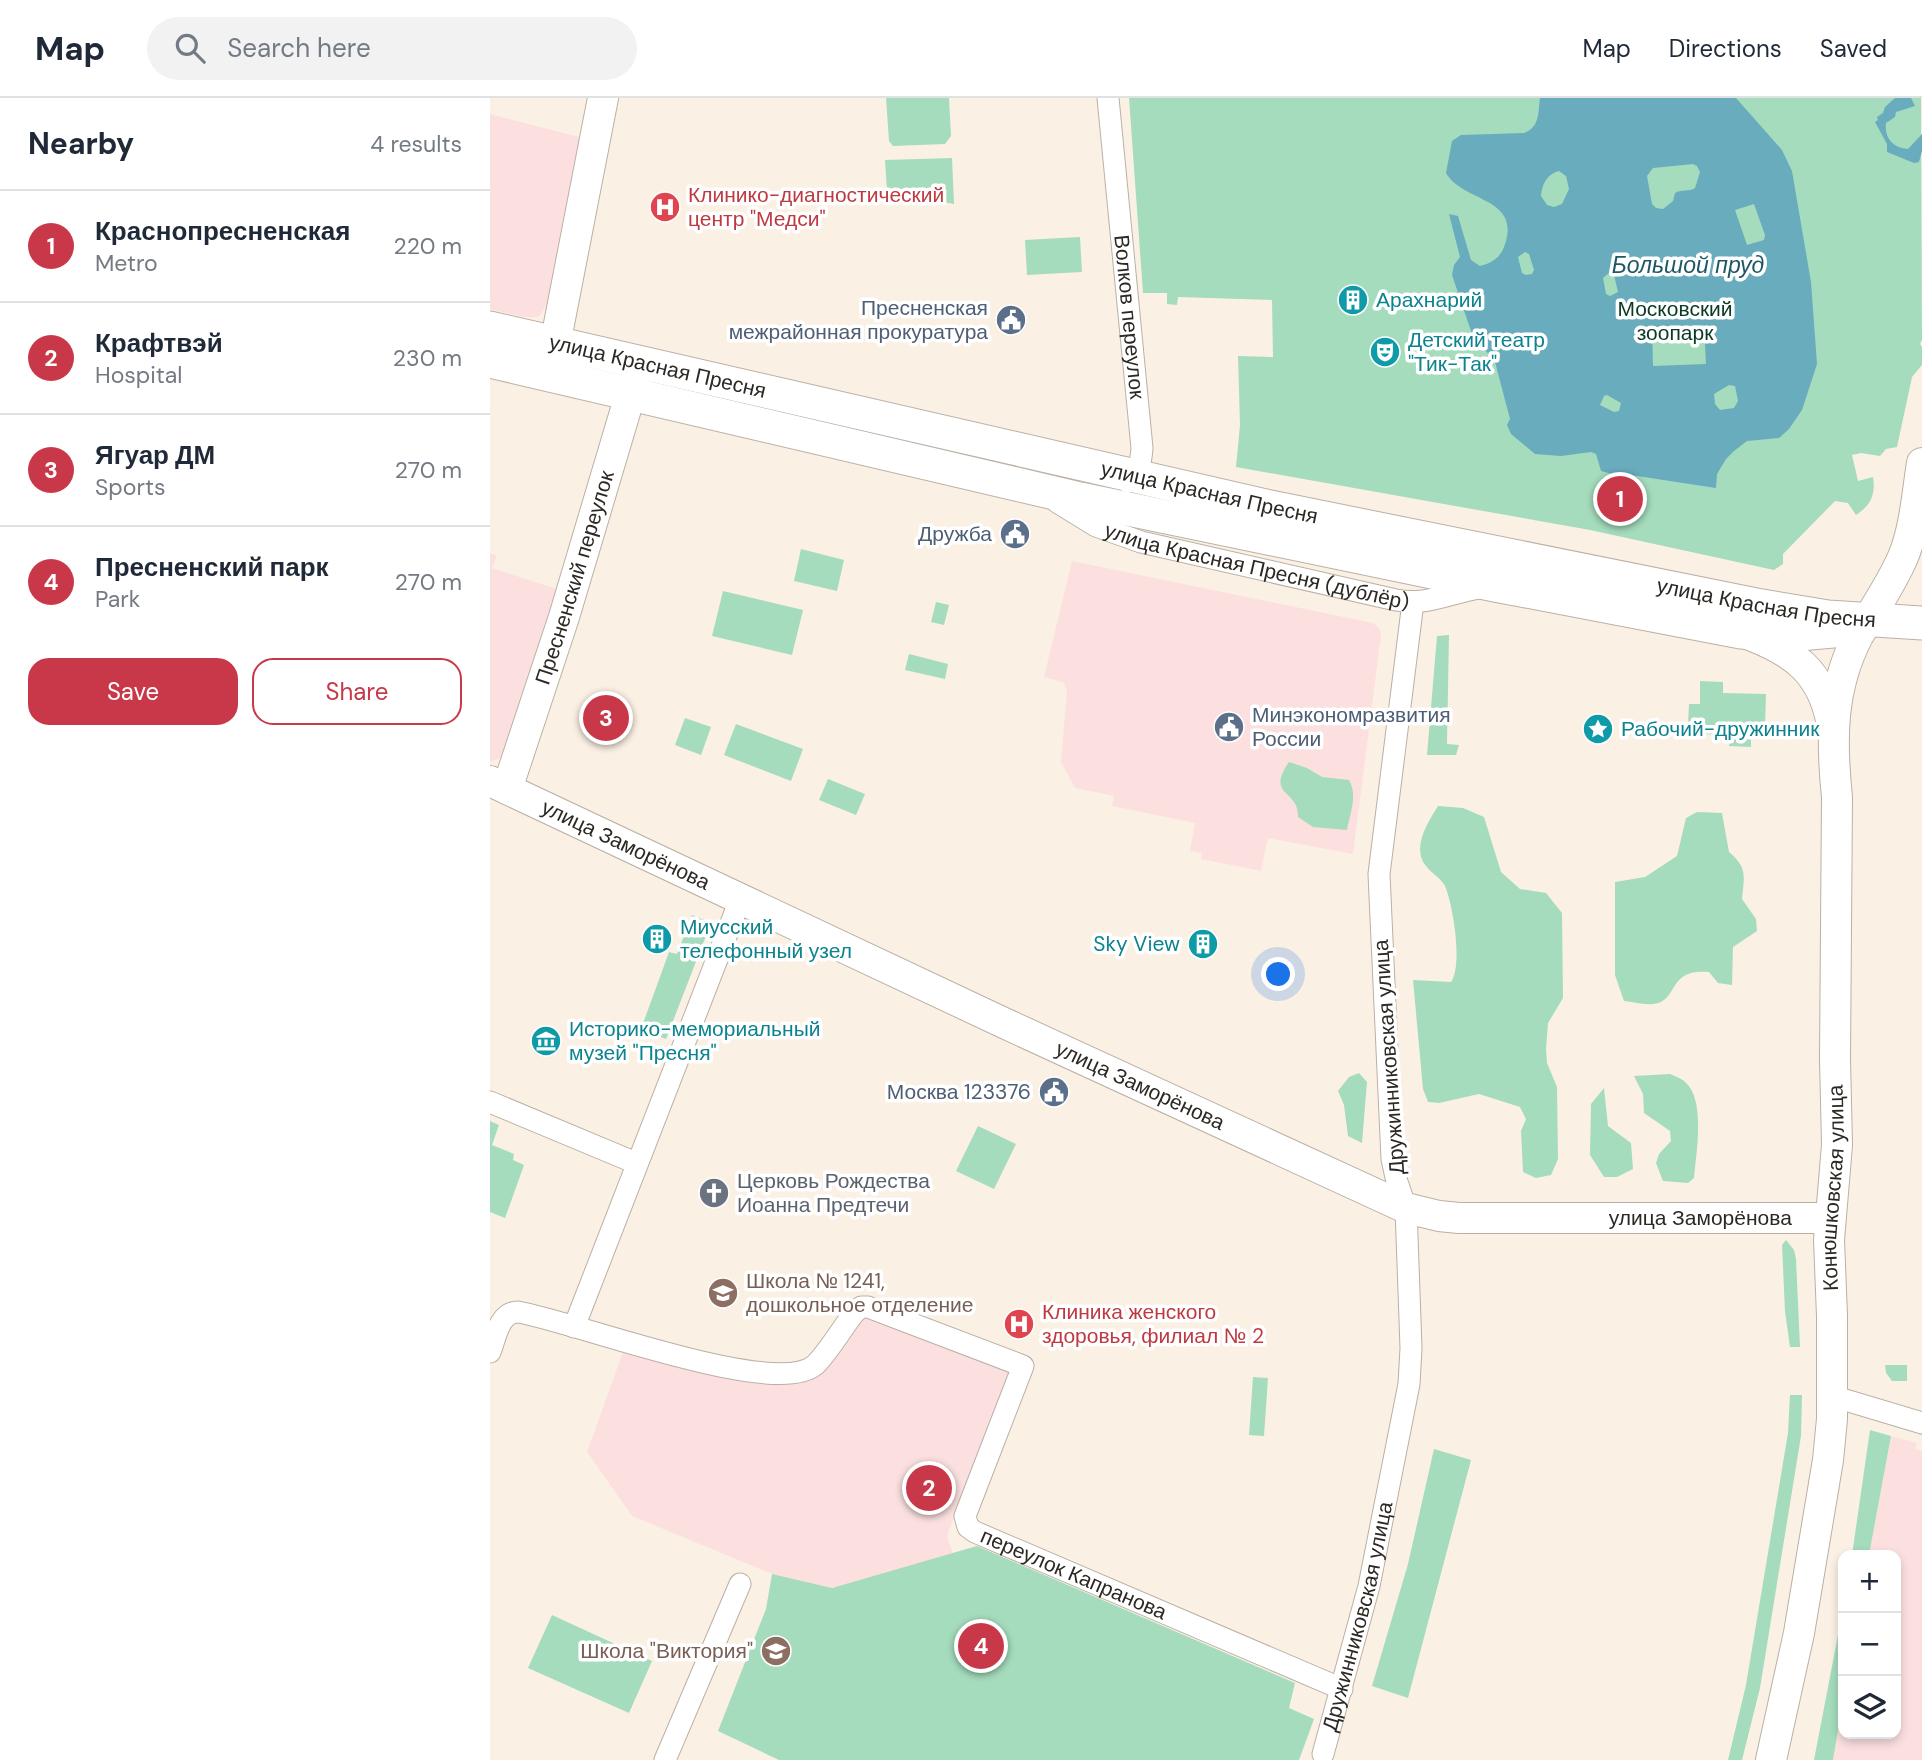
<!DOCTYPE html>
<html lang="en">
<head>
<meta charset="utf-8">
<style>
	body { margin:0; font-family:"DM Sans",sans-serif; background:#f2f2f3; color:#1f2937 }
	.controls { position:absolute; right:21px; bottom:21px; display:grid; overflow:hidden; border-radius:14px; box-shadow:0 4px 10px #0003 }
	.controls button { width:63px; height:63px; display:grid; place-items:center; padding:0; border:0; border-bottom:2px solid #e0e1e3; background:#fff; color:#1f2937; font:35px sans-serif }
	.you { position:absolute; left:789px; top:877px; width:24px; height:24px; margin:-18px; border:5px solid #fff; border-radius:50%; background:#1a73e8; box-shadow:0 0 0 10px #1a73e833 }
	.badge { display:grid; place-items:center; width:46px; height:46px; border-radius:50%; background:#c83848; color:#fff; font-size:23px; font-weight:700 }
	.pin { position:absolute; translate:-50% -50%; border:4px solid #fff; box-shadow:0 2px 7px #0006 }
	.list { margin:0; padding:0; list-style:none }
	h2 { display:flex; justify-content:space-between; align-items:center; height:91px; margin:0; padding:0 28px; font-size:30px }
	h2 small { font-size:23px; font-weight:400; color:#747a83 }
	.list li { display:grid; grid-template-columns:46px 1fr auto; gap:21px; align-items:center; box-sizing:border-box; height:112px; padding:0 28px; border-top:2px solid #e0e1e3 }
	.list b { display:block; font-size:26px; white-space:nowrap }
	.list p { margin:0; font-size:23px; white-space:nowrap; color:#747a83 }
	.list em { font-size:23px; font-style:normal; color:#747a83 }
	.actions { display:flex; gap:14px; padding:21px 28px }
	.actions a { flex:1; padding:16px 0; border:2px solid #c83848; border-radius:21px; text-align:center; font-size:24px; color:#c83848 }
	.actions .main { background:#c83848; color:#fff }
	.icon { flex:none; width:38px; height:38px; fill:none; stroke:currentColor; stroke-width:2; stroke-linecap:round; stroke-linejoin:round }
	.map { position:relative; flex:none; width:1432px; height:1662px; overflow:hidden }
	header { display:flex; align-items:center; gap:42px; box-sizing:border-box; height:98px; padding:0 35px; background:#fff; border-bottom:2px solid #e0e1e3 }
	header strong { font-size:33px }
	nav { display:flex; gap:38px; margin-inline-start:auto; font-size:24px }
	.search { width:490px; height:63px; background:#f2f2f3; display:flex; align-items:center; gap:18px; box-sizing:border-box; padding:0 24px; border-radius:38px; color:#747a83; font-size:26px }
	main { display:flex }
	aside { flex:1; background:#fff }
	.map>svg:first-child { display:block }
</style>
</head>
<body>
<header>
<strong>Map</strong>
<div class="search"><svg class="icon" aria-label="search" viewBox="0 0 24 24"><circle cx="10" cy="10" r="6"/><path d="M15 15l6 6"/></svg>Search here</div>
<nav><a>Map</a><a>Directions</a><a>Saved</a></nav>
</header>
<main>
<aside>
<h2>Nearby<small>4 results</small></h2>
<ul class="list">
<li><span class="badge">1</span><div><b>Краснопресненская</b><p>Metro</p></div><em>220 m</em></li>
<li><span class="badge">2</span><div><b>Крафтвэй</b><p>Hospital</p></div><em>230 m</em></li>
<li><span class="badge">3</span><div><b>Ягуар ДМ</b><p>Sports</p></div><em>270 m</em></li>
<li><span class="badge">4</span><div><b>Пресненский парк</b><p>Park</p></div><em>270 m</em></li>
</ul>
<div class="actions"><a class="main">Save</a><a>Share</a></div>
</aside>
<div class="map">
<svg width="1432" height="1662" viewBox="0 0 1432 1662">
	<rect width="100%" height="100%" fill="#fbf0e4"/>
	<path fill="#fce0e0" d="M 0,16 L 93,40 L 60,199 L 53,213 L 48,219 L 33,219 L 0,211 Z
		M 0,455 L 7,458 L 2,470 L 67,491 L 17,654 L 13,659 L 2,663 L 0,663 Z
		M 582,463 L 883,525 L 890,531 L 891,537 L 863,756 L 778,740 L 771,773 L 711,761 L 712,755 L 700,753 L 705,725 L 622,708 L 624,698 L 585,690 L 571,664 L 577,592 L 573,584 L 554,579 Z
		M 373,1219 L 519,1275 L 457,1438 L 463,1456 L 342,1490 L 282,1476 L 142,1418 L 97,1354 L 134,1251 L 268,1283 L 320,1283 L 347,1255 Z
		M 1401,1338 L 1427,1345 L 1425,1351 L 1432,1353 L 1432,1662 L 1343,1662 L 1353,1603 L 1353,1636 L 1406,1636 L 1406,1457 L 1379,1457 Z"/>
	<path fill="#a5dcbd" d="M 396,0 L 459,0 L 461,38 L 455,46 L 403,48 L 399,43 Z
		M 639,0 L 1431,0 L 1432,242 L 1430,246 L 1432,249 L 1432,267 L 1422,279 L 1407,349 L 1396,351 L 1390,358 L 1371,355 L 1362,357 L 1368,383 L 1383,379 C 1386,397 1380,408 1366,417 L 1358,405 L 1345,403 L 1293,456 L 1293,466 L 1284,472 L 1100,432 L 746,369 L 750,327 L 748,258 L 783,259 L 782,202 L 688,199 L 687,207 L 677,206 L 677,195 L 653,195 Z
		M 462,60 L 464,106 L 397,93 L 395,62 Z
		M 590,139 L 592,174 L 537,177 L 535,142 Z
		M 311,451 L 354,462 L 347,493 L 304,483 Z
		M 233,493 L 313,512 L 302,557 L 222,538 Z
		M 446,504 L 459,507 L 454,527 L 441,524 Z
		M 959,537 L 957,646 L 969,647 L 966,657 L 937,657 L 947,538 Z
		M 419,556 L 458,566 L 455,581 L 415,572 Z
		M 1210,583 L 1233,584 L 1233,595 L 1276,596 L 1275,628 L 1261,628 L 1261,649 L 1239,648 L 1240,637 L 1208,636 L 1208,627 L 1198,626 L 1199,606 L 1210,606 Z
		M 195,620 L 221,629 L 211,657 L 185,647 Z
		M 246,626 L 313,651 L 301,683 L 234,657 Z
		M 799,664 L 817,670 L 832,679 L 859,682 C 868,697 860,716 857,732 L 823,729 L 808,719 C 809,691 775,699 799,664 Z
		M 338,681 L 375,696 L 366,717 L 329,702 Z
		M 948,708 L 973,710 L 994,719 L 1011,774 L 1030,791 L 1056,795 L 1072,815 L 1073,900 L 1058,925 L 1056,951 L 1057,965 L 1067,989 L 1068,1061 L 1061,1077 L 1046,1080 L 1033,1074 L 1031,1033 L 1036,1021 L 1030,1009 L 989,996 L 949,1005 L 938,1004 L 933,991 L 923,882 L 961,884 C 973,867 963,807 955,788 C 951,780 941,775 936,768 C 921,750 938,724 948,708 Z
		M 1207,714 L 1232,715 L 1239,754 C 1258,770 1254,778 1252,801 L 1266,821 L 1267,833 L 1243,849 L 1242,887 L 1228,885 L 1219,874 C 1176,870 1190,903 1163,906 C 1154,907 1143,904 1134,903 L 1125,877 L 1125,784 L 1155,779 L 1187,758 L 1196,720 Z
		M 202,817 L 221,825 L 176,941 L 151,931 L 179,854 L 187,856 Z
		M 869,975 L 877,984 L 872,1045 L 858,1038 L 854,1007 L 848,993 L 859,979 Z
		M 1180,976 C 1184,978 1191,980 1195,984 C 1216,1001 1206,1056 1204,1080 L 1198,1085 L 1173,1083 L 1166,1065 L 1169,1056 L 1181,1043 L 1180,1033 L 1154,1015 L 1153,996 L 1144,978 Z
		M 1114,990 L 1118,1028 L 1141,1045 L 1143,1071 L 1127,1079 L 1114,1079 L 1100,1057 L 1101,1006 Z
		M 0,1023 L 9,1027 L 2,1047 L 24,1056 L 23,1062 L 34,1067 L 15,1120 L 0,1114 Z
		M 488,1028 L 526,1046 L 504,1091 L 466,1073 Z
		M 1296,1142 L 1304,1152 L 1306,1161 L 1310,1249 L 1300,1249 L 1295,1213 L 1292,1147 Z
		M 1395,1267 L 1417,1267 L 1417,1283 L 1402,1283 L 1396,1275 Z
		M 763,1279 L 778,1280 L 774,1338 L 759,1337 Z
		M 1300,1297 L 1312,1297 L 1311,1338 L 1270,1590 L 1252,1662 L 1238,1662 L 1256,1587 L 1298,1335 Z
		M 1380,1332 L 1401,1338 L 1379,1457 L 1362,1457 Z
		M 944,1351 L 981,1362 L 918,1600 L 882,1588 L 918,1466 Z
		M 487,1448 L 805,1585 L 799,1610 L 824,1621 L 809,1662 L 289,1662 L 228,1633 L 276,1511 L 282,1476 L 342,1490 Z
		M 1353,1511 L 1353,1603 L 1343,1662 L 1324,1662 Z
		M 62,1517 L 162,1563 L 139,1615 L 38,1570 Z"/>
	<path fill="#69acbd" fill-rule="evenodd" d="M 1050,0 L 1246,0 L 1292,52 L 1302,73 L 1321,184 L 1327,266 L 1312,312 L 1299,331 L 1289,340 L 1257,343 L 1244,353 L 1236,361 L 1227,376 L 1226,390 L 1134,376 L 1122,376 L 1111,373 L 1106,356 L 1101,354 L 1071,358 L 1045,356 L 1021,336 L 1017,327 L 1020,321 L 1005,264 L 982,236 L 962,177 L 964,167 L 970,159 L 959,116 L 968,118 L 981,162 L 990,168 C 1005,164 1012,158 1016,143 C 1028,99 973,104 956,75 L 962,43 L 971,37 L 1034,35 C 1050,29 1048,15 1050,0 ZM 1203,66 L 1207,68 L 1210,74 L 1205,90 C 1199,94 1192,91 1185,95 L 1183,103 L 1173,111 L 1166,110 L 1162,106 L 1157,78 L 1163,70 ZM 1069,73 L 1076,78 L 1079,91 L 1072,106 L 1064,109 L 1057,107 L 1051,98 C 1052,86 1057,76 1069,73 ZM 1264,106 L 1275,137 L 1274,142 L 1257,147 L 1245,112 ZM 1035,154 L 1039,156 L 1044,172 L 1042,176 L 1036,177 L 1032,175 L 1028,159 ZM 1119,175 L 1124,177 L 1128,194 L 1120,198 L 1116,196 L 1113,180 ZM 1214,227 L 1216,266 L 1163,268 L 1162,229 ZM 1239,287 L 1245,288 L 1248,303 L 1244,310 L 1230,312 L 1225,306 L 1224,296 ZM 1117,297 L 1131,305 L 1129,313 L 1124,314 L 1110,307 L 1114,298 Z
		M 1405,0 L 1421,0 L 1425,8 L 1406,14 L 1405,19 L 1396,25 C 1394,40 1403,50 1418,51 L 1432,36 L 1432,53 L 1429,64 L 1424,65 L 1397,54 L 1397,46 L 1385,24 L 1388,22 L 1387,19 L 1393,15 L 1395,9 Z"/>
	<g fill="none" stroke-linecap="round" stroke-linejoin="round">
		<g stroke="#bbb0a5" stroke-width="23">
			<g id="street">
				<path id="s1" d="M 618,0 L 652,350 C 651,364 649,375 638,384"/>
				<path id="s2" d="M 567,404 L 606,428 L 651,444 L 906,502 C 936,508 960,495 989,490"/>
				<path d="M 0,1004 L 146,1065"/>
				<path d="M 84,1229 L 250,802"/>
				<path id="s3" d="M 0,1254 C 6,1239 9,1214 28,1214 C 83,1223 284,1301 325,1267 C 337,1256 353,1229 364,1215 L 371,1209 L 378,1209 L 533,1268 L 475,1418 L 478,1429 L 485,1434 L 852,1591"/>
				<path d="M 1342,1298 L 1432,1325"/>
				<path id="s4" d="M 833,1656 L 879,1488 L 919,1286 L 921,1250 L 916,1110 L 907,1084 L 902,1061 L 889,776 L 923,504"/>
				<path d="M 175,1662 L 250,1486"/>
			</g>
		</g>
		<g stroke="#bbb0a5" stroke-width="32">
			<g id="secondary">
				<path d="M 61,267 L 113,0"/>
				<path d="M 1260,537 C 1304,554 1331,574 1341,622"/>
				<path id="s5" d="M 0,683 L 514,925 L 916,1110 L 949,1118 L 969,1120 L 1340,1120"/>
				<path id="s6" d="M 17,691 L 74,519 L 147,274"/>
				<path id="s7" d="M 1281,1662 L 1309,1535 L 1338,1362 L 1342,1321 L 1342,1218 L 1339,1142 L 1347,1047 L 1345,961 L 1347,699 C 1341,642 1341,590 1368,538 C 1383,512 1401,487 1413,459 C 1425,430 1427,396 1432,365"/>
			</g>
		</g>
		<g stroke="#bbb0a5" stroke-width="35">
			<g id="primary">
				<path id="s8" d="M 0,230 L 780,409 L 1266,507 L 1338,519 L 1432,525"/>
				<path d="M 0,263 L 590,401 L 1005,487 L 1251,534 L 1298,537 L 1343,533"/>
			</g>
		</g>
		<use href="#street" stroke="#fff" stroke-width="21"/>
		<use href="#secondary" stroke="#fff" stroke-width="30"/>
		<use href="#primary" stroke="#fff" stroke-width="33"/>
	</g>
	<defs>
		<g id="hospital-disc" transform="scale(1.575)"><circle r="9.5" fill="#e0444e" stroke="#fff"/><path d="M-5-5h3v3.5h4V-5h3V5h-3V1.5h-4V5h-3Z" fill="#fff"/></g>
		<g id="building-disc" transform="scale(1.575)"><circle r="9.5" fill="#0f9aa8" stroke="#fff"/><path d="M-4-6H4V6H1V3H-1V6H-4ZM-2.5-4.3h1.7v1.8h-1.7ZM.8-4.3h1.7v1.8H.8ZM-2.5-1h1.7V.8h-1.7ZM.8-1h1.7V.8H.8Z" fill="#fff"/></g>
		<g id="civic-disc" transform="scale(1.575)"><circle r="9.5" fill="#5c6f8a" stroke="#fff"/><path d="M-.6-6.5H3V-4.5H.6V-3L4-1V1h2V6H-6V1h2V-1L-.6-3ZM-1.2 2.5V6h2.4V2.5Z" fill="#fff"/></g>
		<g id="theatre-disc" transform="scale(1.575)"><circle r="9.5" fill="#0f9aa8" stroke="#fff"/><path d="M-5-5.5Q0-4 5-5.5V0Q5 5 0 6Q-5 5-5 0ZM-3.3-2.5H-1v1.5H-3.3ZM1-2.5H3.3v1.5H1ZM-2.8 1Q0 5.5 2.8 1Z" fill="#fff"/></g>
		<g id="sight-disc" transform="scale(1.575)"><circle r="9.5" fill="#0f9aa8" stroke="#fff"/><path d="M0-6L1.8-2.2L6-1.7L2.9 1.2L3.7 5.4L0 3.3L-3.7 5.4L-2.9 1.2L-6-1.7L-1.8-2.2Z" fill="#fff"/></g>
		<g id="museum-disc" transform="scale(1.575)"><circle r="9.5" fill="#0f9aa8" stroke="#fff"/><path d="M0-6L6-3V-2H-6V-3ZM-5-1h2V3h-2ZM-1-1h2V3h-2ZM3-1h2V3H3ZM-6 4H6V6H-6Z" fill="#fff"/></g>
		<g id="church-disc" transform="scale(1.575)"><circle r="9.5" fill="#6b7280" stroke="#fff"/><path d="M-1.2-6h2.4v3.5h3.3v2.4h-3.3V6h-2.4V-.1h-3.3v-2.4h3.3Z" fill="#fff"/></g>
		<g id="school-disc" transform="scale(1.575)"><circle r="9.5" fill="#8d6e63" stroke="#fff"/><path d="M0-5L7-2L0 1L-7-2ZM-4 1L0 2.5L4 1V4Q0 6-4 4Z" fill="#fff"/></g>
	</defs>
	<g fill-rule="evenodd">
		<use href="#hospital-disc" x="175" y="109"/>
		<use href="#building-disc" x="863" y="202"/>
		<use href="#civic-disc" x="521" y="222"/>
		<use href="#theatre-disc" x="895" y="254"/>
		<use href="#civic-disc" x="525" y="436"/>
		<use href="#civic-disc" x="739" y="629"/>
		<use href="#sight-disc" x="1108" y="631"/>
		<use href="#building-disc" x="167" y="841"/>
		<use href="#building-disc" x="713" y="846"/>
		<use href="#museum-disc" x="56" y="943"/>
		<use href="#civic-disc" x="564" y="994"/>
		<use href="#church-disc" x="224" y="1095"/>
		<use href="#school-disc" x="233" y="1195"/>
		<use href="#hospital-disc" x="529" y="1226"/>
		<use href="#school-disc" x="286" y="1553"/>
	</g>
	<g text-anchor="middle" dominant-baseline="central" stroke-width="7" stroke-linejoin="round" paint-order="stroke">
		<g font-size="21" fill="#be3a42" stroke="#fff" text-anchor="start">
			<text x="198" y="97">Клинико-диагностический<tspan x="198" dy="24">центр "Медси"</tspan></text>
			<text x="552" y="1214">Клиника женского<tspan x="552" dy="24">здоровья, филиал № 2</tspan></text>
		</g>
		<g font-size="21" fill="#0d838f" stroke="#fff" text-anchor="start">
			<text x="886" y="202">Арахнарий</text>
			<text x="918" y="242">Детский театр<tspan x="918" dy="24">"Тик-Так"</tspan></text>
			<text x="1131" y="631">Рабочий-дружинник</text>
			<text x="190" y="829">Миусский<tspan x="190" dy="24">телефонный узел</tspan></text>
			<text x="690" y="846" text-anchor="end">Sky View</text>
			<text x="79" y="931">Историко-мемориальный<tspan x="79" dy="24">музей "Пресня"</tspan></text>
		</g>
		<g font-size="21" fill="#4e5e75" stroke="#fff" text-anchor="end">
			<text x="498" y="210">Пресненская<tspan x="498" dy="24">межрайонная прокуратура</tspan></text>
			<text x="502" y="436">Дружба</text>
			<text x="762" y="617" text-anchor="start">Минэкономразвития<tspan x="762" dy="24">России</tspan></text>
			<text x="541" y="994">Москва 123376</text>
		</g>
		<g font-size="21" fill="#0b3925" stroke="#fff">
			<text x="1185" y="211">Московский<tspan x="1185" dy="24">зоопарк</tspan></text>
		</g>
		<g font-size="21" fill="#2c2824" stroke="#fff">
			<text stroke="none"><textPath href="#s1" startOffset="220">Волков переулок</textPath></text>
			<text stroke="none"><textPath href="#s8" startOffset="172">улица Красная Пресня</textPath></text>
			<text stroke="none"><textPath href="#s8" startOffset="738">улица Красная Пресня</textPath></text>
			<text stroke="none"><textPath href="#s2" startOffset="212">улица Красная Пресня (дублёр)</textPath></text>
			<text stroke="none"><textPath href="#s6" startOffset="222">Пресненский переулок</textPath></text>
			<text stroke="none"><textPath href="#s8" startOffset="1306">улица Красная Пресня</textPath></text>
			<text stroke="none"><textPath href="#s5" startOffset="150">улица Заморёнова</textPath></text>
			<text transform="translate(899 959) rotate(-94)">Дружинниковская улица</text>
			<text stroke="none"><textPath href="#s5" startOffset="718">улица Заморёнова</textPath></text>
			<text stroke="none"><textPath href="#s7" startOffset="578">Конюшковская улица</textPath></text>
			<text stroke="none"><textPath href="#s5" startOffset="1306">улица Заморёнова</textPath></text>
			<text stroke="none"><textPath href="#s3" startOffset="894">переулок Капранова</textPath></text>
			<text stroke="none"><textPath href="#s4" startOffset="142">Дружинниковская улица</textPath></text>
		</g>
		<g font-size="21" fill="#5b616d" stroke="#fff" text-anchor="start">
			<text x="247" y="1083">Церковь Рождества<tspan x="247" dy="24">Иоанна Предтечи</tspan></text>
		</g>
		<g font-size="21" fill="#785e54" stroke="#fff" text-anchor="start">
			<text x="256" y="1183">Школа № 1241,<tspan x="256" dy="24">дошкольное отделение</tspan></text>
			<text x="263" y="1553" text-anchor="end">Школа "Виктория"</text>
		</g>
		<g font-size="23" font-style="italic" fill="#1f5865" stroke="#fff">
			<text x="1198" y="167">Большой пруд</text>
		</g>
	</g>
</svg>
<div class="controls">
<button>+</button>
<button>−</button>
<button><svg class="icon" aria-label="layers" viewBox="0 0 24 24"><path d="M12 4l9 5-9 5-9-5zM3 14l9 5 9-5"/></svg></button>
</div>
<div class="you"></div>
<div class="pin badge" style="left:1130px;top:401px">1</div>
<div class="pin badge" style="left:439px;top:1390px">2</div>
<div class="pin badge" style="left:116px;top:620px">3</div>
<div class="pin badge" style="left:491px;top:1548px">4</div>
</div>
</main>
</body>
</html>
